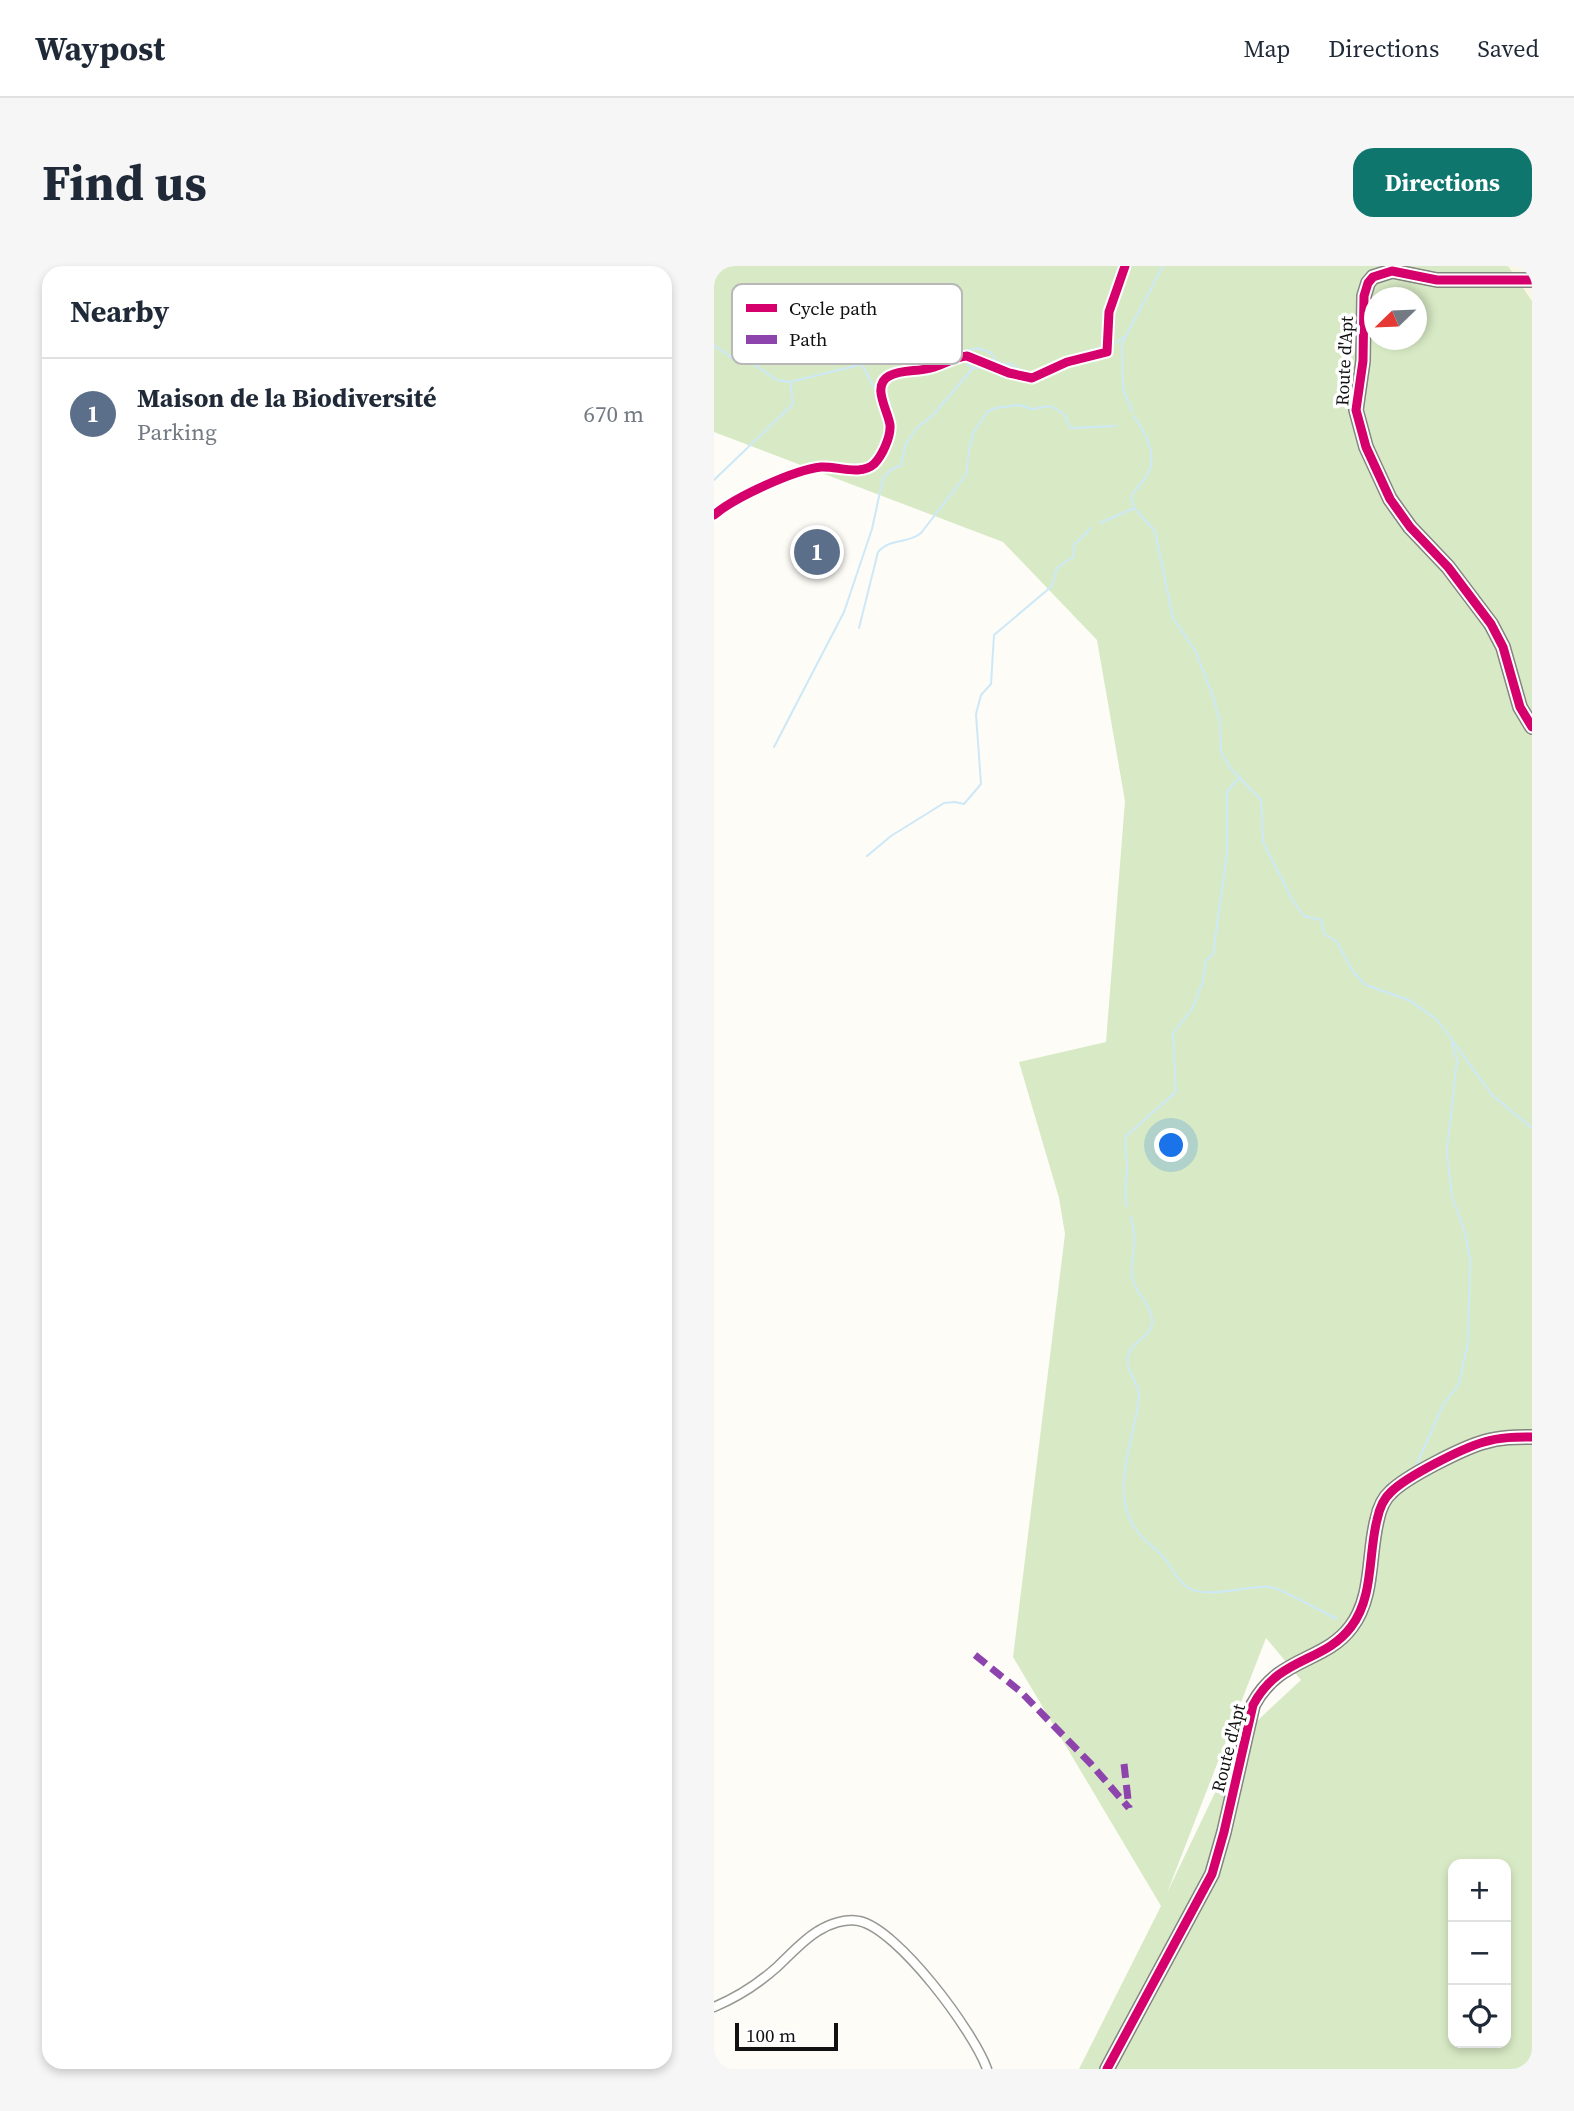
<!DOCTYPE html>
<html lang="en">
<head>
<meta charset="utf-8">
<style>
	body { margin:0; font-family:"Source Serif 4",serif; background:#f6f6f7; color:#1f2937 }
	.controls { position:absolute; right:21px; bottom:21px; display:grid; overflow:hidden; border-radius:14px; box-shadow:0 4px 10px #0003 }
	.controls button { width:63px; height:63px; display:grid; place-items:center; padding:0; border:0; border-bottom:2px solid #e0e1e3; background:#fff; color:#1f2937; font:35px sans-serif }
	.compass { position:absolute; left:650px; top:21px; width:63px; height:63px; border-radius:50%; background:#fff; box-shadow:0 4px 10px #0003; rotate:247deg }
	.scale { position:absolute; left:21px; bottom:18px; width:103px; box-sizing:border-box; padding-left:7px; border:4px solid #111; border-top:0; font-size:19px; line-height:24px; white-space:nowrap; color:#111; -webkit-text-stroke:5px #fff; paint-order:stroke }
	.you { position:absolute; left:458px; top:880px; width:24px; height:24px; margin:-18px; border:5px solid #fff; border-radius:50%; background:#1a73e8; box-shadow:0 0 0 10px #1a73e833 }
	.badge { display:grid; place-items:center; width:46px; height:46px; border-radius:50%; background:#0f766e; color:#fff; font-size:23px; font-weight:700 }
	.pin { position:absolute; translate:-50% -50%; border:4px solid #fff; box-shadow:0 2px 7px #0006 }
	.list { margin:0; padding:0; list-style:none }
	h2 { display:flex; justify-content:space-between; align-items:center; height:91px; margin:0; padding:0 28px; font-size:30px }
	h2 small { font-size:23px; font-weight:400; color:#747a83 }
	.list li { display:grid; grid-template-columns:46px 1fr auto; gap:21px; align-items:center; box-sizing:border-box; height:112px; padding:0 28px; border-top:2px solid #e0e1e3 }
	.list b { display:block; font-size:26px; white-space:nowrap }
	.list p { margin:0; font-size:23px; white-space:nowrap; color:#747a83 }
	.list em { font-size:23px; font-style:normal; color:#747a83 }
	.icon { flex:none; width:38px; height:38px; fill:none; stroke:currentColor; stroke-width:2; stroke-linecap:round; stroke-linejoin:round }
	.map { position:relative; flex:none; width:818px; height:1803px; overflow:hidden; border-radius:21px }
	header { display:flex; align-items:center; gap:42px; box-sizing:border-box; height:98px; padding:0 35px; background:#fff; border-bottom:2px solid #e0e1e3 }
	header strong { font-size:33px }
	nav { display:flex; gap:38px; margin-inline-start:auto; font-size:24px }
	.intro { display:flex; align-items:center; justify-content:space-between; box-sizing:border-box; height:168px; padding:0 42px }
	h1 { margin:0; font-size:49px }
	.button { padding:18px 32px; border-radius:21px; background:#0f766e; color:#fff; font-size:24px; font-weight:700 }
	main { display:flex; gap:42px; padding:0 42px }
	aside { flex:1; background:#fff; border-radius:21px; box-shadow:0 4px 10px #0003 }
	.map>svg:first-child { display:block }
</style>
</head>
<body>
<header>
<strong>Waypost</strong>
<nav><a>Map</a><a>Directions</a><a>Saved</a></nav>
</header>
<div class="intro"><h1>Find us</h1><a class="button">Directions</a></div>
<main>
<aside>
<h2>Nearby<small></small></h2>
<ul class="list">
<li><span class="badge" style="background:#5c6f8a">1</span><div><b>Maison de la Biodiversité</b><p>Parking</p></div><em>670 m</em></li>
</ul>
</aside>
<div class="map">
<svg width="818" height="1803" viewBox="0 0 818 1803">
	<rect width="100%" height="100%" fill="#fdfcf7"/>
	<path fill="#f9f7e4" d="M 794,0 L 818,0 L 818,35 Z"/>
	<path fill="#d8eac5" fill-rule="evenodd" d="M 0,0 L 794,0 L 818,35 L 818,1803 L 365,1803 L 447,1640 L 299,1391 L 351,968 L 345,932 L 305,796 L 392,776 L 411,535 L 383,374 L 289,276 L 0,166 ZM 660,32 L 702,32 L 702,74 L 660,74 ZM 552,1372 L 587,1414 L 529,1468 L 453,1627 ZM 739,1598 L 792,1598 L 792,1777 L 739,1777 Z"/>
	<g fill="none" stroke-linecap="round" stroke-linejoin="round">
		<path stroke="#cde8f7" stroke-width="2" d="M 0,79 L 25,97 L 36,96 L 63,114 L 76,116 L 145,99 L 176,80 L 184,80 L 199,92 L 210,93 L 265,82 L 277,87 L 282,95 L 289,98 L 297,98 L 306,104 L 321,107
			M 397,80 L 410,71
			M 251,95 L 258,102
			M 149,100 L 164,129
			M 325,104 C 345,91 365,89 387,81
			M 418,145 L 409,123 L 408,77 L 449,0
			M 420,150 C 429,164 442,184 436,203 C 433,212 422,222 417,231 L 420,242 L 441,265 L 459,352 L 482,386 L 499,431 L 506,456 L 507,486 L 517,503 L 547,534 L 549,576 L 579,635 L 590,650 L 607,654 L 610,668 L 622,675 L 640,707 L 652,719 L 697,735 L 724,755 L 778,829 L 818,862
			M 0,214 L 79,138 L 76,116
			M 386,257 L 420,242
			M 145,362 L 164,286 C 175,272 195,278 207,267 L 252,209 L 255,183 L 260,166 L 273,146 L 282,142 L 306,139 L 318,143 L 337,140 L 351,149 L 356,162 L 402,160
			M 60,481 L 130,346 L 158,263 L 169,212 L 177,204 L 187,199 L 192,177 L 203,162 L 219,149 L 259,102 L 269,102
			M 153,590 L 177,570 L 230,537 L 241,536 L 250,538 L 267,518 L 262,448 L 267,429 L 277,418 L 280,369 L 338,320 L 343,302 L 359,291 L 360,279 L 377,262
			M 413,940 C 409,926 413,914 413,899 C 413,889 410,881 412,870 L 462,826 L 459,767 L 478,743 L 489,715 L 492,694 L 499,689 L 513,586 L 513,526 L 524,513
			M 417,951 C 419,960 421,969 420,978 C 420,990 415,1003 419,1015 C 423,1028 441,1044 438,1058 C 436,1072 416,1076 414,1091 C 411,1105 426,1118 425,1131 C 421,1173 394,1226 423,1265 C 430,1275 442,1283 450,1292 C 458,1300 463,1315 473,1321 C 494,1334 532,1319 556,1321 C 567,1322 610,1347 623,1353
			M 701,1202 L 729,1139 L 745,1118 L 754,1077 L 756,992 L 750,963 L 738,931 L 733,885 L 743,794 L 738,777"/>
		<g stroke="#979795" stroke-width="11">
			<path id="street" d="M 0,249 C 21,231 80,204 107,201 C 123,200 147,210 160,198 C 168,190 177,171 176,159 C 174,144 157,120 175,110 C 188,103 203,106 217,102 C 229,99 240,91 253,90 L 295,107 L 318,112 L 353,96 L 393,86 L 395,46 L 411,0
				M 0,1741 C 24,1731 44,1718 63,1701 C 76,1689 89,1674 104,1665 C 115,1658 132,1652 145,1655 C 184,1663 260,1766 273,1803"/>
		</g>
		<g stroke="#858482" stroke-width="16">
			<path id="primary" d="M 818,14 L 723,14 L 678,5 L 659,11 L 654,17 L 650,30 L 649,95 L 642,144 L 652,181 L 676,233 L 696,261 L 734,301 L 777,358 L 789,381 L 806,441 L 818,461
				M 393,1803 L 498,1608 L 510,1566 L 539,1439 C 565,1390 610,1397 637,1361 C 660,1331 654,1289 663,1254 C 665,1244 669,1233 677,1226 C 693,1210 749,1182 770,1176 C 786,1171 802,1171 818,1171"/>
		</g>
		<use href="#street" stroke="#fffffe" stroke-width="8"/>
		<use href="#primary" stroke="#ede9dc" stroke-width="12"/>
		<path stroke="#8e44ad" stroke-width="7" stroke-dasharray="14 7" stroke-linecap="butt" d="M 261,1389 L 307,1426 L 377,1498 L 415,1542
			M 410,1498 L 415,1542"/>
		<g stroke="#fff" stroke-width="13">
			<path id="cycleway" d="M 818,14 L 723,14 L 678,5 L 659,11 L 654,17 L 650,30 L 649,95 L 642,144 L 652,181 L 676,233 L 696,261 L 734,301 L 777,358 L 789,381 L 806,441 L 818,461
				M 0,249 C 21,231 80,204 107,201 C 123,200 147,210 160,198 C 168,190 177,171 176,159 C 174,144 157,120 175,110 C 188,103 203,106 217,102 C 229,99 240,91 253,90 L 295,107 L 318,112 L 353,96 L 393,86 L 395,46 L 411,0
				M 393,1803 L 498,1608 L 510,1566 L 539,1439 C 565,1390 610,1397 637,1361 C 660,1331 654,1289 663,1254 C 665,1244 669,1233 677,1226 C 693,1210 749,1182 770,1176 C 786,1171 802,1171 818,1171"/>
		</g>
		<use href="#cycleway" stroke="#d6006c" stroke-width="9"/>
	</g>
	<g text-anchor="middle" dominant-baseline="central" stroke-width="7" stroke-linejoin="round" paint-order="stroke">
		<g font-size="18" fill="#111" stroke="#fff">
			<text transform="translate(630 95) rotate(-87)">Route d'Apt</text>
			<text transform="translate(514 1482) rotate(-76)">Route d'Apt</text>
		</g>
	</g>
	<rect x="18" y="18" width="230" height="80" rx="10" fill="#fff" stroke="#b8b8b8" stroke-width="2"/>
	<rect x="32" y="38" width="31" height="8" fill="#d6006c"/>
	<rect x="32" y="69" width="31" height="9" fill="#8e44ad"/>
	<g font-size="19" fill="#111">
		<text x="75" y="49">Cycle path</text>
		<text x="75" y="80">Path</text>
	</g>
</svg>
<div class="controls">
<button>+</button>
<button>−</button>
<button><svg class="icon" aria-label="locate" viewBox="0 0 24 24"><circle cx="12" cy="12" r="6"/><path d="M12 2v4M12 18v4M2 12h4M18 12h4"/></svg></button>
</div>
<svg class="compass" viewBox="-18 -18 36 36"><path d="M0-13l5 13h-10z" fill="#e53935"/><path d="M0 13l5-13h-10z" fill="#747a83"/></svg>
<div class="scale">100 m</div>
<div class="you"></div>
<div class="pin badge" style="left:103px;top:286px;background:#5c6f8a">1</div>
</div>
</main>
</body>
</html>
